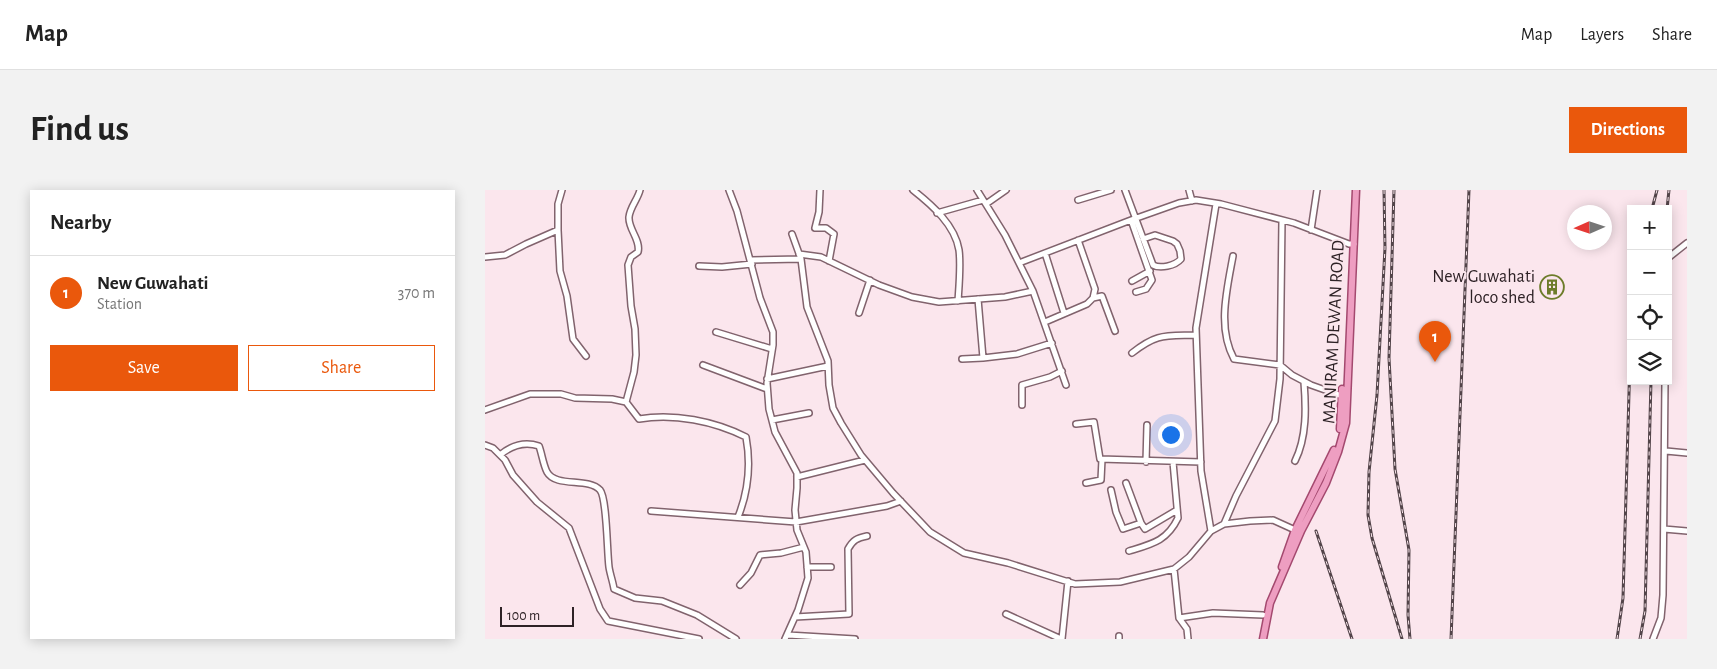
<!DOCTYPE html>
<html lang="en">
<head>
<meta charset="utf-8">
<style>
	body { margin:0; font-family:"Alegreya Sans",sans-serif; background:#f2f2f2; color:#222 }
	.controls { position:absolute; right:15px; top:15px; display:grid; overflow:hidden; border-radius:0px; box-shadow:0 2px 12px #0003 }
	.controls button { width:45px; height:45px; display:grid; place-items:center; padding:0; border:0; border-bottom:1px solid #e0e0e0; background:#fff; color:#222; font:25px sans-serif }
	.compass { position:absolute; left:1082px; top:15px; width:45px; height:45px; border-radius:50%; background:#fff; box-shadow:0 2px 12px #0003; rotate:267deg }
	.scale { position:absolute; left:15px; bottom:12px; width:74px; box-sizing:border-box; padding-left:5px; border:2px solid #2e2226; border-top:0; font-size:14px; line-height:18px; white-space:nowrap; color:#2e2226; -webkit-text-stroke:4px #fbe6ed; paint-order:stroke }
	.you { position:absolute; left:685px; top:244px; width:18px; height:18px; margin:-12px; border:4px solid #fff; border-radius:50%; background:#1a73e8; box-shadow:0 0 0 8px #1a73e833 }
	.badge { display:grid; place-items:center; width:32px; height:32px; border-radius:50%; background:#ea580c; color:#fff; font-size:16px; font-weight:700 }
	.pin { position:absolute; translate:-50% -41px; filter:drop-shadow(0 1px 2px #0008) }
	.pin::after { content:''; position:absolute; top:26px; width:18px; height:15px; background:inherit; clip-path:polygon(0 0,100% 0,50% 100%) }
	.list { margin:0; padding:0; list-style:none }
	h2 { display:flex; justify-content:space-between; align-items:center; height:65px; margin:0; padding:0 20px; font-size:21px }
	h2 small { font-size:16px; font-weight:400; color:#767676 }
	.list li { display:grid; grid-template-columns:32px 1fr auto; gap:15px; align-items:center; box-sizing:border-box; height:75px; padding:0 20px; border-top:1px solid #e0e0e0 }
	.list b { display:block; font-size:19px; white-space:nowrap }
	.list p { margin:0; font-size:16px; white-space:nowrap; color:#767676 }
	.list em { font-size:16px; font-style:normal; color:#767676 }
	.actions { display:flex; gap:10px; padding:15px 20px }
	.actions a { flex:1; padding:11px 0; border:1px solid #ea580c; border-radius:0px; text-align:center; font-size:18px; color:#ea580c }
	.actions .main { background:#ea580c; color:#fff }
	.icon { flex:none; width:28px; height:28px; fill:none; stroke:currentColor; stroke-width:2; stroke-linecap:round; stroke-linejoin:round }
	.map { position:relative; flex:none; width:1202px; height:449px; overflow:hidden; border-radius:0px }
	header { display:flex; align-items:center; gap:30px; box-sizing:border-box; height:70px; padding:0 25px; background:#fff; border-bottom:1px solid #e0e0e0 }
	header strong { font-size:24px }
	nav { display:flex; gap:28px; margin-inline-start:auto; font-size:18px }
	.intro { display:flex; align-items:center; justify-content:space-between; box-sizing:border-box; height:120px; padding:0 30px }
	h1 { margin:0; font-size:35px }
	.button { padding:12px 22px; border-radius:0px; background:#ea580c; color:#fff; font-size:18px; font-weight:700 }
	main { display:flex; gap:30px; padding:0 30px }
	aside { flex:1; background:#fff; border-radius:0px; box-shadow:0 2px 12px #0003 }
	.map>svg:first-child { display:block }
</style>
</head>
<body>
<header>
<strong>Map</strong>
<nav><a>Map</a><a>Layers</a><a>Share</a></nav>
</header>
<div class="intro"><h1>Find us</h1><a class="button">Directions</a></div>
<main>
<aside>
<h2>Nearby<small></small></h2>
<ul class="list">
<li><span class="badge">1</span><div><b>New Guwahati</b><p>Station</p></div><em>370 m</em></li>
</ul>
<div class="actions"><a class="main">Save</a><a>Share</a></div>
</aside>
<div class="map">
<svg width="1202" height="449" viewBox="0 0 1202 449">
	<rect width="100%" height="100%" fill="#fbe6ed"/>
	<g fill="none" stroke-linecap="round" stroke-linejoin="round">
		<g stroke="#81636d" stroke-width="8">
			<path id="minor" d="M 244,0 L 252,21 L 275,108 L 288,142 L 288,155 L 282,193 L 284,219 L 290,242 L 312,283 L 312,298 L 310,320 L 312,340 L 321,362 L 323,388 L 313,420 L 300,449
				M 335,0 L 334,22 L 330,38 L 341,38 L 349,44 L 344,71
				M 428,0 C 447,15 470,35 474,60 C 476,75 474,96 473,111
				M 492,0 L 520,45 L 548,101 L 581,195
				M 640,0 L 668,75 C 675,79 690,76 696,69 L 695,61 L 692,54 L 688,51 L 670,45 L 658,49
				M 704,0 L 707,11
				M 593,10 L 626,0
				M 501,14 L 521,0
				M 452,23 L 498,10
				M 646,30 L 667,90 L 661,99 L 651,102
				M 73,40 L 75,81 L 82,106 L 88,149 L 101,166
				M 826,40 L 832,0
				M 307,44 L 316,69 L 322,117 L 343,171 L 344,195 L 348,218 L 356,233 L 376,265 L 408,303 L 445,342 L 479,363 L 523,373 L 590,394 L 635,392 L 689,379 L 704,367 L 726,341 L 739,334 L 765,331 L 788,330 L 810,340
				M 560,63 L 579,123
				M 314,64 L 336,67 L 394,95 L 427,107 L 454,112 L 520,107 L 548,101
				M 748,66 C 742,99 732,138 749,169 L 795,175 L 807,185 L 826,195 L 857,206
				M 0,67 L 20,65 L 41,54 L 73,40 L 73,14 L 77,0
				M 1183,68 L 1202,53
				M 266,70 L 316,69
				M 534,73 L 646,30 L 694,13 L 711,10 L 736,14 L 809,33 L 864,54 L 869,54
				M 214,76 L 237,77 L 267,74
				M 647,91 L 665,81
				M 608,108 L 617,106 L 630,141
				M 374,123 L 385,90
				M 560,132 L 602,114 L 608,108 L 610,99 L 593,50
				M 231,142 L 287,159
				M 647,163 C 672,143 680,146 711,145
				M 498,168 L 532,164 L 567,153
				M 477,169 L 498,168 L 493,109
				M 218,175 L 282,199
				M 282,189 L 343,176
				M 141,212 L 149,182 L 151,165 L 150,139 L 146,116 L 143,75 L 146,67 L 153,62 C 156,50 143,39 144,27 C 145,17 153,9 155,0
				M 537,215 L 537,195 L 565,187 L 577,181
				M 0,220 L 45,204 L 76,204 L 90,208 L 127,209 L 141,212 L 154,229 C 189,223 229,231 261,247 C 266,274 263,302 253,327
				M 287,230 L 324,223
				M 591,234 L 609,232 L 615,269 L 716,272
				M 0,255 L 8,258 L 20,270 L 28,285 L 52,312 L 84,338 L 115,419 L 123,431 L 214,449
				M 1181,261 L 1202,263
				M 15,265 C 27,255 39,251 54,256 C 57,264 58,274 62,282 C 71,298 103,287 115,300 C 122,308 122,362 124,377 C 125,384 128,392 129,399 L 150,408 L 177,411 L 212,425 L 251,449
				M 810,271 C 822,247 821,217 819,192
				M 661,272 L 662,235
				M 312,287 L 380,270
				M 601,293 L 616,290 L 617,269
				M 641,293 L 656,333 L 660,339 L 692,320
				M 626,300 L 631,322 L 638,339 L 656,333
				M 166,321 L 311,332 L 402,316 L 416,311
				M 739,334 L 751,306 L 790,231 L 795,189 L 797,30
				M 1179,339 L 1202,341
				M 726,341 L 716,281 L 711,138 L 731,14
				M 644,361 C 667,354 682,351 693,328 L 688,272
				M 322,377 L 346,377
				M 689,379 L 694,428 L 702,439 L 703,449
				M 255,395 L 266,383 L 275,365 L 296,363 L 319,357
				M 521,424 L 576,449
				M 310,427 L 364,424 L 363,359 C 368,350 372,348 382,346
				M 694,428 L 728,423 L 778,425
				M 303,445 L 370,449
				M 634,446 L 634,449
				M 577,449 L 583,391
				M 1168,449 L 1176,428 L 1178,405 L 1180,191"/>
		</g>
		<g stroke="#a4496f" stroke-width="9">
			<path id="major" d="M 855,239 L 857,199
				M 797,377 L 810,340 L 849,260
				M 778,449 L 785,413 L 816,341 L 841,293 L 853,262 L 861,233 L 871,0"/>
		</g>
		<use href="#minor" stroke="#fff" stroke-width="5"/>
		<use href="#major" stroke="#ee9ec1" stroke-width="6"/>
		<g stroke="#524449" stroke-width="3">
			<path id="rail" d="M 899,0 L 900,58 L 894,168 L 892,205 L 884,282 L 883,325 L 887,348 L 917,449
				M 909,0 L 904,168 L 910,279 L 924,360 L 923,425 L 925,449
				M 1167,19 L 1172,0
				M 1182,19 L 1184,0
				M 831,341 L 867,449
				M 966,449 L 984,0
				M 1132,449 L 1138,408 L 1146,135
				M 1155,449 L 1160,421 L 1166,191"/>
		</g>
		<use href="#rail" stroke="#fbe6ed" stroke-width="1" stroke-dasharray="4" stroke-linecap="butt"/>
	</g>
	<defs>
		<g id="building-ring" transform="scale(1.25)"><circle r="9.5" fill="#fbe6ed" stroke="#6d7c2a" stroke-width="1.5"/><path d="M-4-6H4V6H1V3H-1V6H-4ZM-2.5-4.3h1.7v1.8h-1.7ZM.8-4.3h1.7v1.8H.8ZM-2.5-1h1.7V.8h-1.7ZM.8-1h1.7V.8H.8Z" fill="#6d7c2a"/></g>
	</defs>
	<g fill-rule="evenodd">
		<use href="#building-ring" x="1067" y="97"/>
	</g>
	<g text-anchor="middle" dominant-baseline="central" stroke-width="4" stroke-linejoin="round" paint-order="stroke">
		<g font-size="18" fill="#2e2226" stroke="#fbe6ed" text-anchor="end">
			<text x="1050" y="87">New Guwahati<tspan x="1050" dy="21">loco shed</tspan></text>
		</g>
		<g font-size="18" fill="#2e2226" stroke="#fbe6ed">
			<text transform="translate(849 142) rotate(-87)">MANIRAM DEWAN ROAD</text>
		</g>
	</g>
</svg>
<div class="controls">
<button>+</button>
<button>−</button>
<button><svg class="icon" aria-label="locate" viewBox="0 0 24 24"><circle cx="12" cy="12" r="6"/><path d="M12 2v4M12 18v4M2 12h4M18 12h4"/></svg></button>
<button><svg class="icon" aria-label="layers" viewBox="0 0 24 24"><path d="M12 4l9 5-9 5-9-5zM3 14l9 5 9-5"/></svg></button>
</div>
<svg class="compass" viewBox="-18 -18 36 36"><path d="M0-13l5 13h-10z" fill="#e53935"/><path d="M0 13l5-13h-10z" fill="#767676"/></svg>
<div class="scale">100 m</div>
<div class="you"></div>
<div class="pin badge" style="left:950px;top:172px">1</div>
</div>
</main>
</body>
</html>
